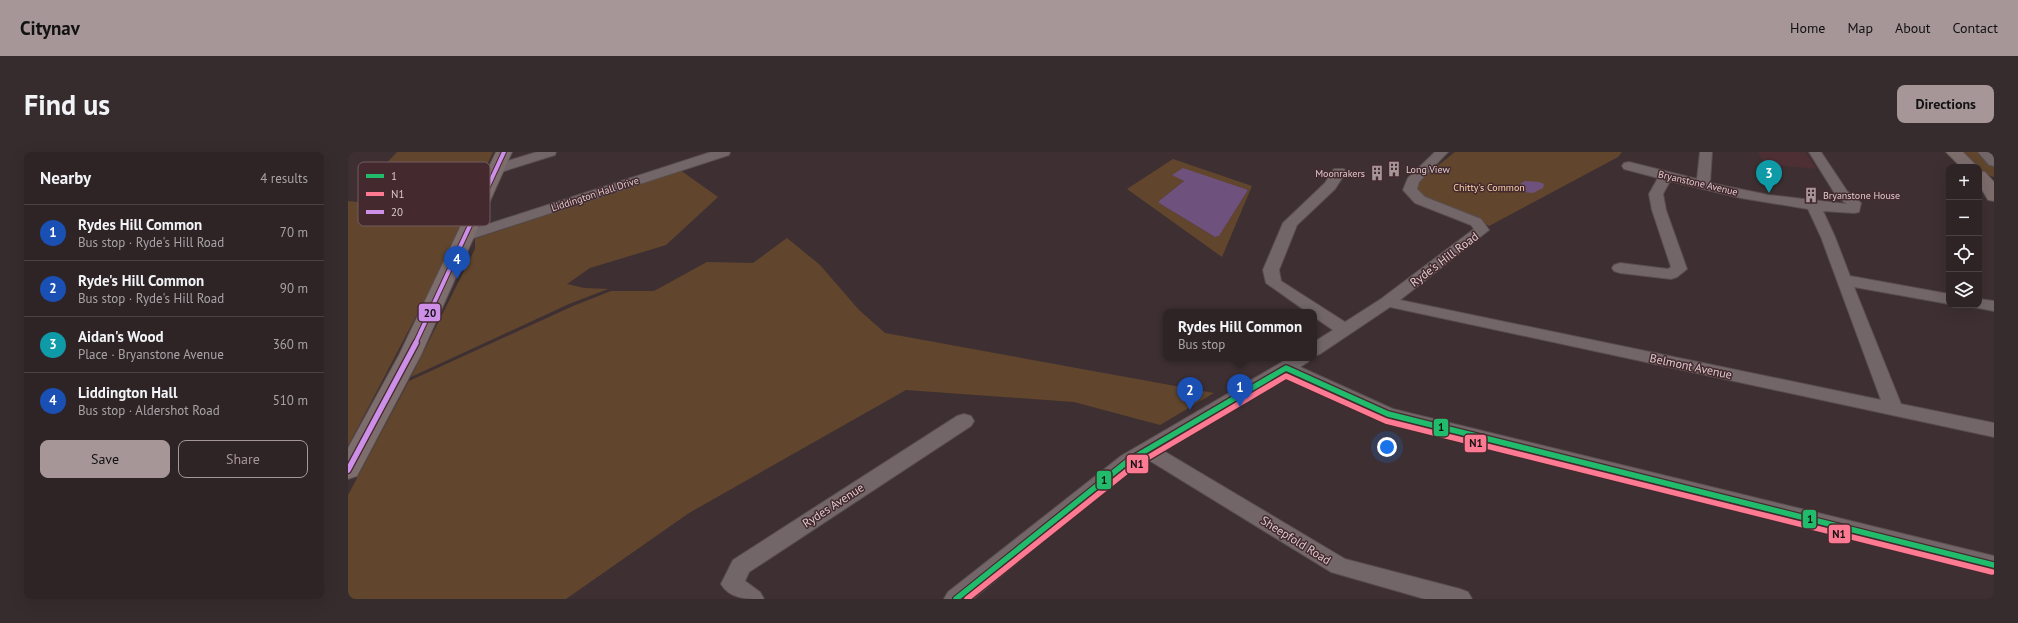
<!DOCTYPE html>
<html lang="en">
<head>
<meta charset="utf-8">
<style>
	body { margin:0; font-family:"PT Sans",sans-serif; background:#362c2e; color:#f1f3f6 }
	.controls { position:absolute; right:12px; top:12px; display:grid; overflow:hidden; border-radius:8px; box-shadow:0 4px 16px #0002 }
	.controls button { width:36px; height:36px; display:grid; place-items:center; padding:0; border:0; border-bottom:1px solid #494143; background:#2e2426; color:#f1f3f6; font:20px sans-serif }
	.you { position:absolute; left:1039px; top:295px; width:14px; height:14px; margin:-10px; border:3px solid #fff; border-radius:50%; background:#1a73e8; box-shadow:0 0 0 6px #1a73e833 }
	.badge { display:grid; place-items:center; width:26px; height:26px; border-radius:50%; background:#a79698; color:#fff; font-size:13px; font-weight:700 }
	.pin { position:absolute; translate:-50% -33px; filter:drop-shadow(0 1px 2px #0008) }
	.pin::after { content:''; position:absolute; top:21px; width:14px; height:12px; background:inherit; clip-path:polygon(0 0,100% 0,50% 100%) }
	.popup { position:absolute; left:815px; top:157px; width:154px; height:52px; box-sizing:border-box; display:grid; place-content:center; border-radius:8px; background:#2e2426; filter:drop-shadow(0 1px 3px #0005); font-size:13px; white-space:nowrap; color:#a7a4a7 }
	.popup b { font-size:15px; color:#f1f3f6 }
	.popup::after { content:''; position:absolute; left:50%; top:100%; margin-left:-8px; border:8px solid transparent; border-top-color:#2e2426 }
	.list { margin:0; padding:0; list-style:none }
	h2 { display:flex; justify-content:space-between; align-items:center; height:52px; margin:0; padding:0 16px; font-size:17px }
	h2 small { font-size:13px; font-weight:400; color:#a7a4a7 }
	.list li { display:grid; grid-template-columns:26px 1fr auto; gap:12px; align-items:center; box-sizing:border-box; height:56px; padding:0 16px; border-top:1px solid #494143 }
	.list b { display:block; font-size:15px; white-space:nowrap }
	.list p { margin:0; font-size:13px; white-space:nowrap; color:#a7a4a7 }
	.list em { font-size:13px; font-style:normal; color:#a7a4a7 }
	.actions { display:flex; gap:8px; padding:12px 16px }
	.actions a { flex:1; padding:9px 0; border:1px solid #a79698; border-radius:8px; text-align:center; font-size:14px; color:#a79698 }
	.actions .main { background:#a79698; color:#111 }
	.icon { flex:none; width:22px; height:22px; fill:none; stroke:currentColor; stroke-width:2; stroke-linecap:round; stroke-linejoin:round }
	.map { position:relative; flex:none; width:1646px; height:447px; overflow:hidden; border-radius:8px }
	header { display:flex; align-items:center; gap:24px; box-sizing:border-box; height:56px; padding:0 20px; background:#a79698; color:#111 }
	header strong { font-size:19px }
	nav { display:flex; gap:22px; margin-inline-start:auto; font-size:14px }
	.intro { display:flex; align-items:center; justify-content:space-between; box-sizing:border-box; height:96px; padding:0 24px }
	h1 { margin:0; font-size:28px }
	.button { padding:10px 18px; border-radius:8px; background:#a79698; color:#111; font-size:14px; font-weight:700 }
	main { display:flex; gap:24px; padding:0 24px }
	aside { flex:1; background:#2e2426; border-radius:8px; box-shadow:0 4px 16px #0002 }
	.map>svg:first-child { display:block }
</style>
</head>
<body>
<header>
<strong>Citynav</strong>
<nav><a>Home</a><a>Map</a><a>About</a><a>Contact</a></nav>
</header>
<div class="intro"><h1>Find us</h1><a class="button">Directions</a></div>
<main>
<aside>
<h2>Nearby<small>4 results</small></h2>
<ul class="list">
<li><span class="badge" style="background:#1a4fb4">1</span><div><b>Rydes Hill Common</b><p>Bus stop · Ryde's Hill Road</p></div><em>70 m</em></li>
<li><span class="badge" style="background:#1a4fb4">2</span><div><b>Ryde's Hill Common</b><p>Bus stop · Ryde's Hill Road</p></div><em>90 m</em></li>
<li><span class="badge" style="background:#0f9aa8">3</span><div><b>Aidan's Wood</b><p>Place · Bryanstone Avenue</p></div><em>360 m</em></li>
<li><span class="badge" style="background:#1a4fb4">4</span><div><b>Liddington Hall</b><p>Bus stop · Aldershot Road</p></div><em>510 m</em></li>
</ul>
<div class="actions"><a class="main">Save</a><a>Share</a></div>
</aside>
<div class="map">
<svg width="1646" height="447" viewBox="0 0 1646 447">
	<rect width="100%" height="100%" fill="#3e3032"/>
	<path fill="#4e2f34" d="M 1410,0 L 1457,0 L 1469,17 L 1417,12 Z"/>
	<path fill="#61462d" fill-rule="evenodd" d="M 49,0 L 145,0 L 133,26 L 35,15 Z
		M 1107,0 L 1274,0 L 1270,5 L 1141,74 L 1119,63 L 1081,49 L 1068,37 L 1069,30 Z
		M 1612,0 L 1631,0 L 1646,15 L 1646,25 L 1634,21 L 1631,15 L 1628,15 Z
		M 825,7 L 904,34 L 874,105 L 779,37 ZM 824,22 L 900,38 L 871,84 L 867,85 L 811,51 L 811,49 L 836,29 Z
		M 332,18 L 370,45 L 318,93 L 242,116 L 219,132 L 236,136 L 260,137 L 221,152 L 63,225 L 127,97 L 127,87 Z
		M 0,49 L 45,54 L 119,67 L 0,294 Z
		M 439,86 L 472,113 L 511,158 L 537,181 L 866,241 L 812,273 L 726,250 L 558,238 L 341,361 L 218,447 L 0,447 L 0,343 L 61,229 L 225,154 L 263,139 L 306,139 L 359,110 L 405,111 Z"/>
	<path fill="#6f517d" d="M 835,16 L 900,38 L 871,84 L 867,85 L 811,51 L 811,49 L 836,29 L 824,23 Z
		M 1177,29 L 1191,30 L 1196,32 L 1195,36 L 1185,41 L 1169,39 L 1173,31 Z"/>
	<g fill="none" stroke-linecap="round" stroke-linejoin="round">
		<g stroke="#594d4e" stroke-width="2">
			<path id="minor" d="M 189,0 L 208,0 L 207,3 L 153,20 L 143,20 L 141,17 L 143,14 Z
				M 363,0 L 382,0 L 381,3 L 123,87 L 113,87 L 111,84 L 113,81 Z
				M 1087,0 L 1100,0 L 1071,30 L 1069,37 L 1077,45 L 1133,67 L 1141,78 L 1052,148 L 1533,248 L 1473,85 L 1460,57 L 1393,46 L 1322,29 L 1315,42 L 1318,58 L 1339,117 L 1329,125 L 1323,127 L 1272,121 L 1266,119 L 1264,116 L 1266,113 L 1272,111 L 1320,117 L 1323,115 L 1304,58 L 1301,42 L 1310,26 L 1276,17 L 1274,14 L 1276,11 L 1281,10 L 1349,27 L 1352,0 L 1364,0 L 1362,31 L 1421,43 L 1499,52 L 1489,45 L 1461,0 L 1473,0 L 1499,39 L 1513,51 L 1511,60 L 1506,61 L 1475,59 L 1487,85 L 1502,124 L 1601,142 L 1601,152 L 1506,135 L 1553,252 L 1646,271 L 1646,285 L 1042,155 L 972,202 L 966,204 L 966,190 L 985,178 L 966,165 L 966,160 L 959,160 L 918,131 L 915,118 L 935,71 L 977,31 L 986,17 L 996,17 L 998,20 L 987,37 L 949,73 L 931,118 L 933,129 L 997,170 L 1033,147 L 1126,77 L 1123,73 L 1067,51 L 1055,38 L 1060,26 Z
				M 1630,0 L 1643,0 L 1646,3 L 1646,14 L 1641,13 Z
				M 1631,147 L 1646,149 L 1646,159 L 1625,155 L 1623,153 L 1631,153 Z
				M 941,206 L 963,206 L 960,210 L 952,215 L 1045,257 L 1646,404 L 1646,422 L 1040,268 L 938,223 L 814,298 L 997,407 L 1112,437 L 1120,440 L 1124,447 L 1077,447 L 983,420 L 799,307 L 787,314 L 625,447 L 596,447 L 600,440 L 773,304 Z
				M 616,262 L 623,264 L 626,269 L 623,274 L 401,420 L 397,429 L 412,440 L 416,447 C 398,447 382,447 373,432 L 385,408 L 609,264 Z"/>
		</g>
		<g stroke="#594d4e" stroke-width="2">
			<path id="major" d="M 148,0 L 164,0 L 73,203 L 9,324 L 0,327 L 0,296 L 51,203 Z
				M 1598,0 L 1615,0 L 1630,15 L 1613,15 Z
				M 1631,19 L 1637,20 L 1646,30 L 1646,49 L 1640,48 L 1631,33 Z"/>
		</g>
		<use href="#minor" fill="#726668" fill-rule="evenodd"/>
		<use href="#major" fill="#7d6d6c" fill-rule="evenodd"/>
		<g stroke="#442a2e" stroke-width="8">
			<path id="bus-1" d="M 608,447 L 780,309 L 938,216 L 1040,262 L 1646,413"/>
		</g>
		<g stroke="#442a2e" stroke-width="8">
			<path id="bus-2" d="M 619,447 L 784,315 L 938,224 L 1038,269 L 1644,420"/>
		</g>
		<g stroke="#442a2e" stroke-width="6">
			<path id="bus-3-far1" d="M 67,192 L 156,0"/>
		</g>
		<g stroke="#442a2e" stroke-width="8">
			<path id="bus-3" d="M 0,318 L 68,191"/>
		</g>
		<use href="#bus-1" stroke="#20bc6c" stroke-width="5.5"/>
		<use href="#bus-2" stroke="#fe7a93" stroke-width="5.5"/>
		<use href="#bus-3-far1" stroke="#ce8fe9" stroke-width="4"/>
		<use href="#bus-3" stroke="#ce8fe9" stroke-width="5.5"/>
	</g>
	<defs>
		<g id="building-bare" transform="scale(1.2)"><path d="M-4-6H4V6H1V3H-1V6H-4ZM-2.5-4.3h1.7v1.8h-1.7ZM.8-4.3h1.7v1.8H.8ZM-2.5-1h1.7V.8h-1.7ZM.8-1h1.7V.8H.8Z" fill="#a79698" stroke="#442a2e" stroke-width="2.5" paint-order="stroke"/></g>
	</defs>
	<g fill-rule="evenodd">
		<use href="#building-bare" x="1046" y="17"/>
		<use href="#building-bare" x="1029" y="21"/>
		<use href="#building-bare" x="1463" y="43"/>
	</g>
	<g text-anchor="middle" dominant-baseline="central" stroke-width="3" stroke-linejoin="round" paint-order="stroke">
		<g font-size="10" fill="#dfcdcf" stroke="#442a2e" text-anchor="start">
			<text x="1058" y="17">Long View</text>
			<text x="1017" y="21" text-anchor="end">Moonrakers</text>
			<text x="1475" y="43">Bryanstone House</text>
		</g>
		<g font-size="10" fill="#dfcdcf" stroke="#442a2e">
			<text transform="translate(1350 31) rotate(13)">Bryanstone Avenue</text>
			<text transform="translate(247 42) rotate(-18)">Liddington Hall Drive</text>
		</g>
		<g font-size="10" fill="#fcd4ac" stroke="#442a2e">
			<text x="1141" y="35">Chitty's Common</text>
		</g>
		<g font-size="12" fill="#dfcdcf" stroke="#442a2e">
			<text transform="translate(1096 107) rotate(-37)">Ryde's Hill Road</text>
			<text transform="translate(1343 214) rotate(12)">Belmont Avenue</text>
			<text transform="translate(485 353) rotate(-33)">Rydes Avenue</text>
			<text transform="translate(948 388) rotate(32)">Sheepfold Road</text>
		</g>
	</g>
	<rect x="10" y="10" width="132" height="64" rx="6" fill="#442a2e" stroke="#725b5e" stroke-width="1"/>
	<rect x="18" y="22" width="18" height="4" fill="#20bc6c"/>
	<rect x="18" y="40" width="18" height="4" fill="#fe7a93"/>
	<rect x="18" y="58" width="18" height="4" fill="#ce8fe9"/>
	<g font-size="11" fill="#dfcdcf">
		<text x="43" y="28">1</text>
		<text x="43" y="46">N1</text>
		<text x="43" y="64">20</text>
	</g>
	<g stroke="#442a2e" stroke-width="1.5">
		<rect x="70" y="151" width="23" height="19" rx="4" fill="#ce8fe9"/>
		<rect x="1085" y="266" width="16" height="19" rx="4" fill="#20bc6c"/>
		<rect x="1116" y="282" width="23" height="19" rx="4" fill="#fe7a93"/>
		<rect x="778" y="302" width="23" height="20" rx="4" fill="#fe7a93"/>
		<rect x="748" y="318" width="16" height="20" rx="4" fill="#20bc6c"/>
		<rect x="1454" y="357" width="15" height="20" rx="4" fill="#20bc6c"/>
		<rect x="1480" y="372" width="23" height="20" rx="4" fill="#fe7a93"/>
	</g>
	<g font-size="11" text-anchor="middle" font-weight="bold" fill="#111">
		<text x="82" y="165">20</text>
		<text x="1093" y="279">1</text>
		<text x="1128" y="295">N1</text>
		<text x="789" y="316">N1</text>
		<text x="756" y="332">1</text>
		<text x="1462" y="371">1</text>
		<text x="1491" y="386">N1</text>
	</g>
</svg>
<div class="controls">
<button>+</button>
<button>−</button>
<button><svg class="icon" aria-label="locate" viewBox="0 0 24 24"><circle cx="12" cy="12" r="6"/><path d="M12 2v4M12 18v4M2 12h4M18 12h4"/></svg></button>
<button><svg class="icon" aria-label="layers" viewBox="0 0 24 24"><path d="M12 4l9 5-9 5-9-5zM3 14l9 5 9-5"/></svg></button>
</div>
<div class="you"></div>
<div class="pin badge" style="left:892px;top:255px;background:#1a4fb4">1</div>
<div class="popup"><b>Rydes Hill Common</b>Bus stop</div>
<div class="pin badge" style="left:842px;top:258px;background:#1a4fb4">2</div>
<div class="pin badge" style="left:1421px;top:41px;background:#0f9aa8">3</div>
<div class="pin badge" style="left:109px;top:127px;background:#1a4fb4">4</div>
</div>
</main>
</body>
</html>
